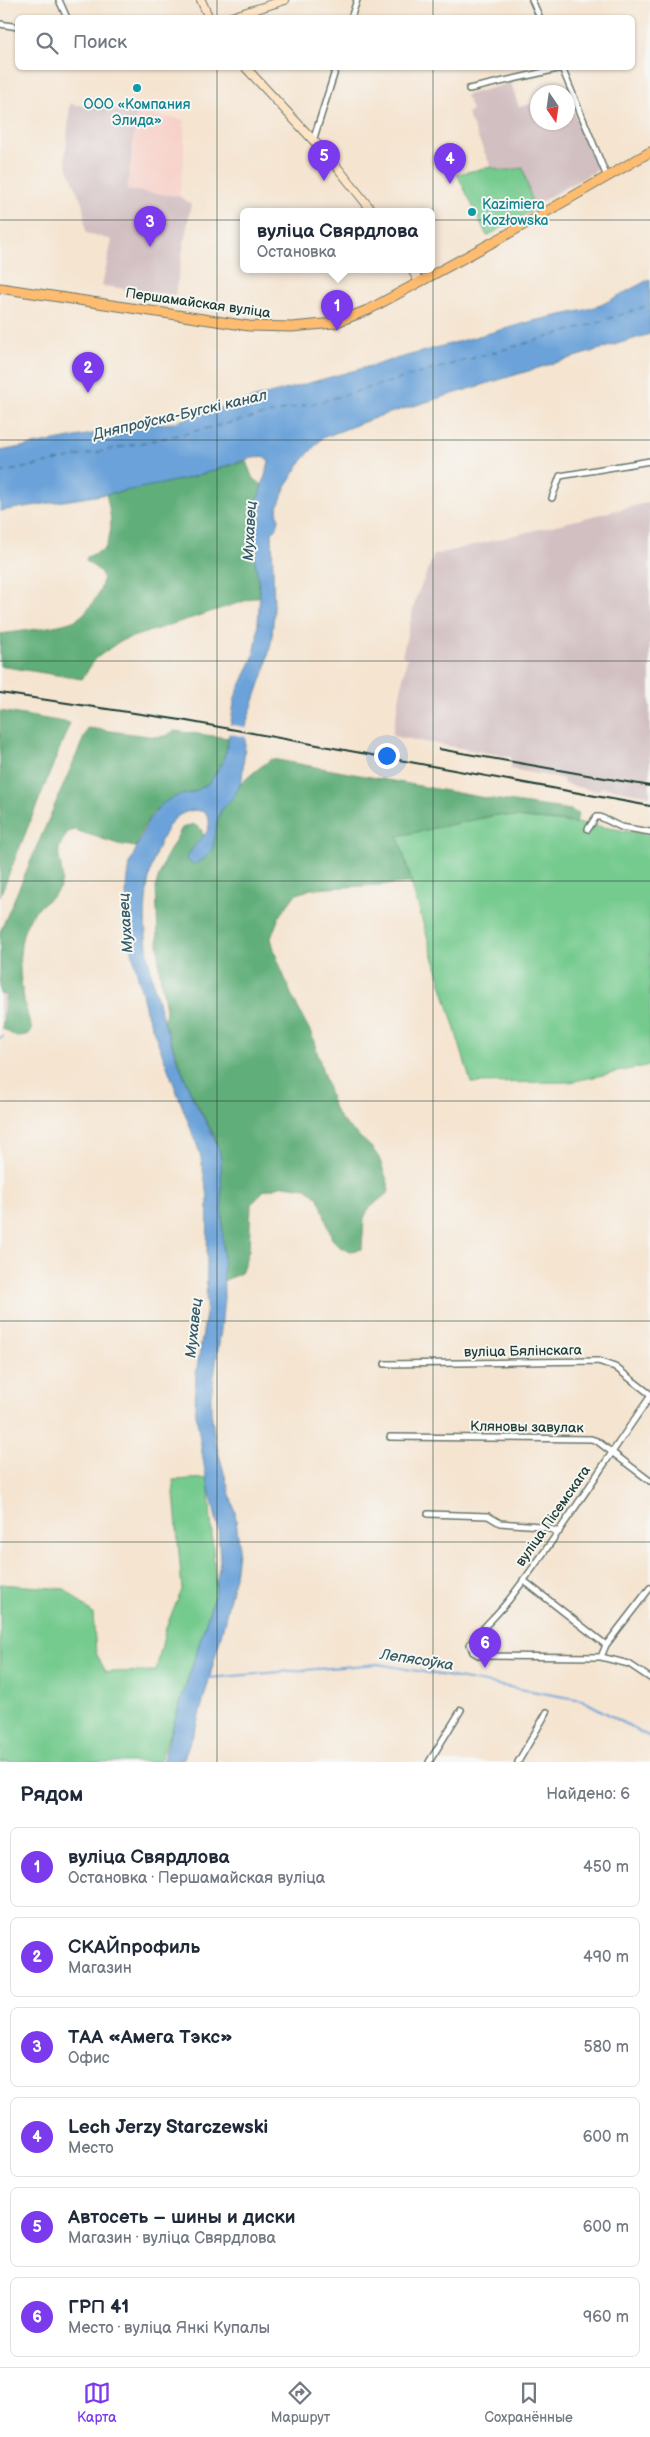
<!DOCTYPE html>
<html lang="ru">
<head>
<meta charset="utf-8">
<style>
	body { margin:0; font-family:"Balsamiq Sans",sans-serif; background:#f6f6f7; color:#1f2937 }
	.compass { position:absolute; left:530px; top:85px; width:45px; height:45px; border-radius:50%; background:#fff; box-shadow:0 1px 4px #0004; rotate:167deg }
	.you { position:absolute; left:386px; top:755px; width:18px; height:18px; margin:-12px; border:4px solid #fff; border-radius:50%; background:#1a73e8; box-shadow:0 0 0 8px #1a73e833 }
	.badge { display:grid; place-items:center; width:32px; height:32px; border-radius:50%; background:#7c3aed; color:#fff; font-size:16px; font-weight:700 }
	.pin { position:absolute; translate:-50% -41px; filter:drop-shadow(0 1px 2px #0008) }
	.pin::after { content:''; position:absolute; top:26px; width:18px; height:15px; background:inherit; clip-path:polygon(0 0,100% 0,50% 100%) }
	.popup { position:absolute; left:240px; top:208px; width:195px; height:65px; box-sizing:border-box; display:grid; place-content:center; border-radius:8px; background:#fff; filter:drop-shadow(0 1px 4px #0005); font-size:16px; white-space:nowrap; color:#747a83 }
	.popup b { font-size:19px; color:#1f2937 }
	.popup::after { content:''; position:absolute; left:50%; top:100%; margin-left:-10px; border:10px solid transparent; border-top-color:#fff }
	.list { margin:0; padding:0; list-style:none }
	h2 { display:flex; justify-content:space-between; align-items:center; height:65px; margin:0; padding:0 20px; font-size:21px }
	h2 small { font-size:16px; font-weight:400; color:#747a83 }
	.list li { display:grid; grid-template-columns:32px 1fr auto; gap:15px; align-items:center; box-sizing:border-box; height:80px; margin:0 10px 10px; padding:0 10px; border:1px solid #e0e1e3; border-radius:8px }
	.list b { display:block; font-size:19px; white-space:nowrap }
	.list p { margin:0; font-size:16px; white-space:nowrap; color:#747a83 }
	.list em { font-size:16px; font-style:normal; color:#747a83 }
	.icon { flex:none; width:28px; height:28px; fill:none; stroke:currentColor; stroke-width:2; stroke-linecap:round; stroke-linejoin:round }
	.map { position:relative; flex:none; width:650px; height:1762px; overflow:hidden }
	.search { position:absolute; background:#fff; box-shadow:0 1px 4px #0004; left:15px; right:15px; top:15px; height:55px; display:flex; align-items:center; gap:12px; box-sizing:border-box; padding:0 18px; border-radius:8px; color:#747a83; font-size:19px }
	.sheet { height:605px; background:#fff }
	nav { display:flex; justify-content:space-around; align-items:center; box-sizing:border-box; height:70px; border-top:1px solid #e0e1e3; background:#fff; font-size:14px; color:#747a83 }
	nav a { display:grid; justify-items:center; gap:2px }
	nav .on { color:#7c3aed }
	.map>svg:first-child { display:block }
</style>
</head>
<body>
<div class="map">
<svg width="650" height="1762" viewBox="0 0 650 1762">
	<rect width="100%" height="100%" fill="#f6f6f2"/>
	<filter id="ink" filterUnits="userSpaceOnUse"><feTurbulence type="fractalNoise" baseFrequency=".02" numOctaves="2"/><feDisplacementMap in="SourceGraphic" scale="10" xChannelSelector="R" yChannelSelector="G"/><feConvolveMatrix kernelMatrix="1 2 1 2 8 2 1 2 1" color-interpolation-filters="sRGB"/></filter>
	<filter id="wash" filterUnits="userSpaceOnUse"><feTurbulence type="fractalNoise" baseFrequency=".0096" numOctaves="4" result="noise"/><feDisplacementMap in="SourceGraphic" scale="20" xChannelSelector="R" yChannelSelector="G"/><feGaussianBlur stdDeviation="1.12" result="paint"/><feColorMatrix in="noise" values="0 0 0 0 0 0 0 0 0 0 0 0 0 0 0 0 0 1.4 0 .05"/><feComposite in="paint" operator="in"/></filter>
	<g filter="url(#wash)">
		<rect width="100%" height="100%" fill="#f5e4d0"/>
		<path fill="#f7d1c9" d="M 137,112 L 184,120 L 184,159 L 179,196 L 126,190 Z"/>
		<path fill="#d2bfc1" d="M 511,83 L 519,107 L 537,102 L 538,122 L 568,122 L 568,99 L 599,169 L 540,202 L 539,200 L 533,204 L 523,168 L 501,171 L 491,167 L 467,113 L 472,110 L 466,95 Z
			M 70,104 L 137,112 L 127,190 L 179,196 L 191,204 L 175,295 L 102,286 L 112,240 L 86,233 L 83,206 L 65,160 Z
			M 650,502 L 650,796 L 603,787 L 596,791 L 564,784 L 563,779 L 511,769 L 511,757 L 392,736 L 407,658 L 402,656 L 416,598 L 434,555 Z
			M 0,994 L 6,995 L 2,1018 L 0,1018 Z"/>
		<path fill="#75ca8e" stroke="#4a8461" d="M 491,167 L 501,171 L 523,168 L 534,210 L 487,236 L 457,174 Z
			M 496,815 L 585,824 L 650,835 L 650,1065 L 570,1082 L 471,1083 L 397,836 Z
			M 208,1478 L 216,1591 L 172,1729 L 159,1762 L 0,1762 L 0,1584 L 65,1589 L 93,1614 L 96,1653 L 106,1672 L 156,1671 L 166,1627 L 182,1590 L 173,1480 Z"/>
		<path fill="#60ae79" stroke="#407656" d="M 246,461 L 252,477 L 262,485 L 253,534 L 260,596 L 120,641 L 95,659 L 82,679 L 0,666 L 0,634 C 15,632 67,626 77,619 C 88,612 108,586 101,573 C 97,568 91,565 86,561 L 87,557 L 105,549 C 114,529 111,515 106,494 L 185,479 Z
			M 0,711 L 70,723 L 0,896 Z
			M 88,728 L 156,737 L 166,736 L 174,731 L 229,738 C 225,759 217,783 195,791 C 180,797 166,800 154,812 C 145,821 140,835 136,847 L 118,844 L 75,830 L 68,832 C 65,837 60,844 59,849 C 57,860 65,872 61,884 C 58,895 42,903 35,911 C 10,940 21,996 32,1030 L 29,1034 L 16,1037 L 2,1028 L 6,995 L 0,994 L 0,932 Z
			M 272,759 L 485,798 L 571,810 L 578,814 L 576,823 L 496,815 L 398,836 L 412,883 L 311,889 L 295,895 L 279,917 L 271,938 L 275,953 L 291,994 L 312,1035 L 334,1109 L 342,1121 L 372,1148 L 379,1158 L 388,1183 L 389,1192 L 369,1208 L 364,1218 L 362,1249 L 350,1251 L 341,1248 L 332,1239 L 319,1198 L 306,1188 L 284,1185 L 263,1191 L 251,1205 L 249,1250 L 241,1273 L 223,1281 L 221,1158 L 215,1137 L 191,1093 L 164,1023 L 166,1010 L 159,967 L 156,885 L 164,861 L 182,828 L 193,824 L 201,829 L 204,837 L 200,843 L 216,831 C 216,803 250,773 272,759 Z"/>
		<path fill="#6ba2d9" stroke="#457086" d="M 650,279 L 650,334 L 377,417 L 322,438 L 301,462 L 285,488 L 277,510 L 279,520 L 276,529 L 272,531 L 274,609 L 272,638 L 266,666 L 247,721 L 242,780 L 236,793 L 219,813 L 213,848 L 204,859 L 193,864 L 187,860 C 189,843 219,834 206,813 C 193,806 175,814 168,827 C 120,910 158,1015 192,1096 C 202,1118 216,1135 221,1158 L 224,1298 L 221,1330 L 211,1396 L 211,1411 L 215,1440 L 235,1512 L 239,1544 L 235,1576 L 222,1632 L 196,1727 L 184,1758 L 180,1762 L 162,1762 L 215,1593 L 220,1560 L 218,1527 L 205,1471 L 195,1408 L 196,1374 L 206,1314 L 208,1197 L 200,1153 L 146,1011 L 132,951 L 126,893 L 130,863 L 148,821 L 162,804 L 174,797 L 194,792 L 209,783 L 222,764 L 226,752 L 235,697 L 254,655 L 257,639 L 260,590 L 253,549 L 253,534 L 257,503 L 269,462 L 264,456 C 237,460 211,473 184,479 C 123,493 61,501 0,511 L 0,451 L 140,425 L 173,423 L 208,411 L 533,321 L 585,310 L 601,305 Z"/>
		<path fill="#f5e4d0" d="M 227,724 L 248,728 L 247,737 L 226,733 Z"/>
		<g fill="none" stroke-linecap="round" stroke-linejoin="round">
			<path stroke="#6ba2d9" stroke-width="2" d="M 0,1038 L 3,1036
				M 208,1678 L 378,1664 L 582,1700 L 650,1737"/>
			<path stroke="#365b66" stroke-width="1" stroke-dasharray="6 5" stroke-linecap="butt" d="M 0,473 L 183,434 L 323,401 L 586,326 L 650,305"/>
		</g>
	</g>
	<g filter="url(#ink)">
		<g fill="none" stroke-linecap="round" stroke-linejoin="round">
			<g stroke="#6a776b" stroke-width="8">
				<path id="street" d="M 59,0 L 67,18
					M 532,0 L 540,18
					M 351,18 L 357,0
					M 0,24 L 18,27
					M 469,89 L 562,68 L 607,177
					M 313,141 L 336,68
					M 552,498 L 560,476 L 650,461
					M 588,829 L 596,817 L 600,817 L 621,827 L 650,832
					M 385,1364 L 598,1361 L 615,1367 L 650,1394
					M 650,1397 C 602,1465 559,1536 508,1601 C 496,1616 481,1629 470,1644 L 473,1652 L 480,1656 L 601,1657 L 629,1664 L 650,1678
					M 390,1437 L 591,1439 L 597,1441 L 650,1481
					M 428,1514 L 488,1516 L 500,1523 L 540,1526 L 559,1532
					M 523,1580 L 606,1645
					M 601,1657 L 606,1645 L 650,1588
					M 429,1762 L 461,1710
					M 518,1762 L 547,1712"/>
			</g>
			<g stroke="#6a776b" stroke-width="10">
				<path id="secondary" d="M 201,0 L 209,18
					M 228,18 L 285,0
					M 246,68 L 329,157 L 373,212
					M 412,270 L 419,281"/>
			</g>
			<g stroke="#6a776b" stroke-width="11">
				<path id="primary" d="M 0,288 L 249,326 L 292,327 L 334,323 L 368,310 L 506,235 L 650,152"/>
			</g>
			<use href="#street" stroke="#fff" stroke-width="5"/>
			<use href="#secondary" stroke="#fee4c6" stroke-width="8"/>
			<use href="#primary" stroke="#fdbc70" stroke-width="9"/>
			<path stroke="#1f3d34" stroke-width="2" d="M 0,693 L 181,720 L 650,806
				M 439,749 L 650,786"/>
		</g>
	</g>
	<path fill="none" stroke="#1f3d34" stroke-width="1" stroke-opacity="0.55" d="M 217,0 L 217,18M 433,0 L 433,18M 217,68 L 217,1762M 433,68 L 433,1762M 0,220 L 650,220M 0,440 L 650,440M 0,661 L 650,661M 0,881 L 650,881M 0,1101 L 650,1101M 0,1321 L 650,1321M 0,1542 L 650,1542"/>
	<g fill="#0f9aa8" stroke="#f6f6f2" stroke-width="2">
		<circle cx="137" cy="88" r="5"/>
		<circle cx="472" cy="212" r="5"/>
	</g>
	<g text-anchor="middle" dominant-baseline="central" stroke-width="4" stroke-linejoin="round" paint-order="stroke">
		<g font-size="14" fill="#0d838f" stroke="#f6f6f2">
			<text x="137" y="104">ООО «Компания<tspan x="137" dy="16">Элида»</tspan></text>
			<text x="482" y="204" text-anchor="start">Kazimiera<tspan x="482" dy="16">Kozłowska</tspan></text>
		</g>
		<g font-size="14" fill="#1f3d34" stroke="#f6f6f2">
			<text transform="translate(198 303) rotate(8)">Першамайская вуліца</text>
			<text transform="translate(523 1351) rotate(-1)">вуліца Бялінскага</text>
			<text transform="translate(527 1427) rotate(1)">Кляновы завулак</text>
			<text transform="translate(553 1516) rotate(-55)">вуліца Пісемскага</text>
		</g>
		<g font-size="15" font-style="italic" fill="#365b66" stroke="#f6f6f2">
			<text transform="translate(180 415) rotate(-13)">Дняпроўска-Бугскі канал</text>
			<text transform="translate(250 531) rotate(-87)">Мухавец</text>
			<text transform="translate(126 923) rotate(-94)">Мухавец</text>
			<text transform="translate(194 1328) rotate(-84)">Мухавец</text>
			<text transform="translate(417 1660) rotate(9)">Лепясоўка</text>
		</g>
	</g>
</svg>
<svg class="compass" viewBox="-18 -18 36 36"><path d="M0-13l5 13h-10z" fill="#e53935"/><path d="M0 13l5-13h-10z" fill="#747a83"/></svg>
<div class="you"></div>
<div class="pin badge" style="left:337px;top:331px">1</div>
<div class="popup"><b>вуліца Свярдлова</b>Остановка</div>
<div class="pin badge" style="left:88px;top:393px">2</div>
<div class="pin badge" style="left:150px;top:247px">3</div>
<div class="pin badge" style="left:450px;top:184px">4</div>
<div class="pin badge" style="left:324px;top:181px">5</div>
<div class="pin badge" style="left:485px;top:1668px">6</div>
<div class="search"><svg class="icon" aria-label="search" viewBox="0 0 24 24"><circle cx="10" cy="10" r="6"/><path d="M15 15l6 6"/></svg>Поиск</div>
</div>
<section class="sheet">
<h2>Рядом<small>Найдено: 6</small></h2>
<ul class="list">
<li><span class="badge">1</span><div><b>вуліца Свярдлова</b><p>Остановка · Першамайская вуліца</p></div><em>450 m</em></li>
<li><span class="badge">2</span><div><b>СКАЙпрофиль</b><p>Магазин</p></div><em>490 m</em></li>
<li><span class="badge">3</span><div><b>ТАА «Амега Тэкс»</b><p>Офис</p></div><em>580 m</em></li>
<li><span class="badge">4</span><div><b>Lech Jerzy Starczewski</b><p>Место</p></div><em>600 m</em></li>
<li><span class="badge">5</span><div><b>Автосеть – шины и диски</b><p>Магазин · вуліца Свярдлова</p></div><em>600 m</em></li>
<li><span class="badge">6</span><div><b>ГРП 41</b><p>Место · вуліца Янкі Купалы</p></div><em>960 m</em></li>
</ul>
</section>
<nav>
<a class="on"><svg class="icon" aria-label="map" viewBox="0 0 24 24"><path d="M3 6l6-2 6 2 6-2v14l-6 2-6-2-6 2zM9 4v14M15 6v14"/></svg>Карта</a>
<a><svg class="icon" aria-label="directions" viewBox="0 0 24 24"><path d="M12 3l9 9-9 9-9-9zM9 14v-3h6M13 9l2 2-2 2"/></svg>Маршрут</a>
<a><svg class="icon" aria-label="saved" viewBox="0 0 24 24"><path d="M7 4h10v16l-5-4-5 4z"/></svg>Сохранённые</a>
</nav>
</body>
</html>
